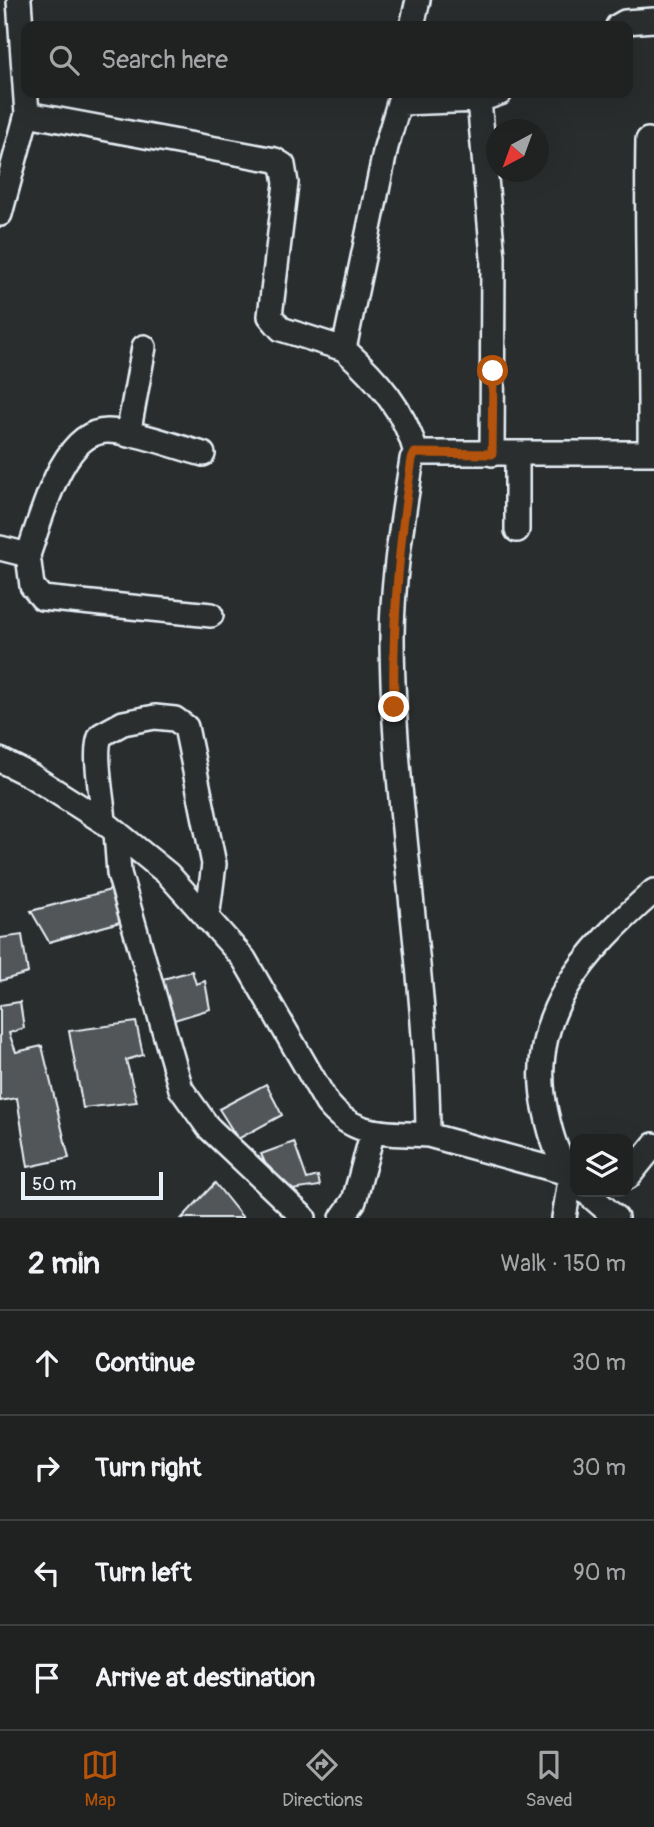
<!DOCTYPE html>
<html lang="en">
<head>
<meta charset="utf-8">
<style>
	body { margin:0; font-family:Pangolin,sans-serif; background:#2d2f2f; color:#f1f3f6 }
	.controls { position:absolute; right:21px; bottom:21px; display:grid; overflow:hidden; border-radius:14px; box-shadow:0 7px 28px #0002 }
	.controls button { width:63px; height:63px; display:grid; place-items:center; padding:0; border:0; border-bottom:2px solid #3d3f40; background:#202222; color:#f1f3f6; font:35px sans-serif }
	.compass { position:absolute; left:486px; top:119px; width:63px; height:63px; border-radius:50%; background:#202222; box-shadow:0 7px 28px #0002; rotate:221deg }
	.scale { position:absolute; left:21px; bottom:18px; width:142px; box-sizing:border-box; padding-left:7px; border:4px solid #e8f1f8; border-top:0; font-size:19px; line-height:24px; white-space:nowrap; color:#e8f1f8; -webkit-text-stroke:5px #2a2d2e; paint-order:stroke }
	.stop { position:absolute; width:21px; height:21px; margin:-16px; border:5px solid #b45309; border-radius:50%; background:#fff }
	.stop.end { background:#b45309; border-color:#fff; box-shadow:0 2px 7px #0008 }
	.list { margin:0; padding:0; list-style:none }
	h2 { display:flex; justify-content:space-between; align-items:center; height:91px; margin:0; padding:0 28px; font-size:30px }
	h2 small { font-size:23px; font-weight:400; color:#a2a4a5 }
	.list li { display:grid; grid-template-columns:46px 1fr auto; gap:21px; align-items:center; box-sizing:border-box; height:105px; padding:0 28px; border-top:2px solid #3d3f40 }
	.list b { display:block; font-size:26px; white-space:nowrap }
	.list em { font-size:23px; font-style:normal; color:#a2a4a5 }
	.icon { flex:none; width:38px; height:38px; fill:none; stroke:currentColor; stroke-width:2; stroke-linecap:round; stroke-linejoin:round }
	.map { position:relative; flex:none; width:654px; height:1218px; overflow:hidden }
	.search { position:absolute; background:#202222; box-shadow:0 7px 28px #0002; left:21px; right:21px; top:21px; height:77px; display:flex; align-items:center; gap:18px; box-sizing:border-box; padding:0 24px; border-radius:14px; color:#a2a4a5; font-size:26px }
	.sheet { height:511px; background:#202222 }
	nav { display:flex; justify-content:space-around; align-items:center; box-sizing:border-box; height:98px; border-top:2px solid #3d3f40; background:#202222; font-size:19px; color:#a2a4a5 }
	nav a { display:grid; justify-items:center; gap:4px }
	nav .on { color:#b45309 }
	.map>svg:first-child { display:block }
</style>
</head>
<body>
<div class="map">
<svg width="654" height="1218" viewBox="0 0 654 1218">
	<rect width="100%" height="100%" fill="#2a2d2e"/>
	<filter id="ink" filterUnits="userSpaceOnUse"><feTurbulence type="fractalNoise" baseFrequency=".0143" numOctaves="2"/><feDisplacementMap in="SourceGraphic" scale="14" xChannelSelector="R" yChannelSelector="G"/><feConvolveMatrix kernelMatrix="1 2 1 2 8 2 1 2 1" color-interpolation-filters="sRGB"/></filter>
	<g filter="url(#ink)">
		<path fill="#535759" stroke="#e8f1f8" stroke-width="2" d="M 118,888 L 127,920 L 49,942 L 31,911 Z
			M 22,935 L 28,973 L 0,981 L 0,938 Z
			M 192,971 L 196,984 L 205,981 L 210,1009 L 171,1021 L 163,979 Z
			M 20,1002 L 24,1028 L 9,1033 L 16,1052 L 42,1046 L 69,1158 L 28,1167 L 17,1098 L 0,1101 L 0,1005 Z
			M 136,1022 L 143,1055 L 126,1060 L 137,1102 L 83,1108 L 69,1031 Z
			M 266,1084 L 282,1115 L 238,1139 L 219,1109 Z
			M 294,1142 L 307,1179 L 318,1176 L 320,1186 L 278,1192 L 261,1154 Z
			M 215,1183 L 243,1218 L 182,1218 Z"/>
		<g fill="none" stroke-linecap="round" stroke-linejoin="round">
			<g stroke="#e8f1f8" stroke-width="28">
				<path id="minor" d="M 412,26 L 418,0
					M 618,26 L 625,22 L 654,20
					M 402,93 L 386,147 L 344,349 C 376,378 405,410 416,453
					M 479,100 L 493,257 L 492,454
					M 401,103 L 479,100 L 500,93
					M 27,114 L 275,160 L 283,165 L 286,183 L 270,316 L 281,329 L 344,349
					M 648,140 C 646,244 651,348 650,453
					M 0,214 L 27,114 L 19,0
					M 128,435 L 144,347
					M 517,455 L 517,530
					M 0,548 L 28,555 C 41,520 61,430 108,431 C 139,432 173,446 203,454
					M 28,555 L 32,586 L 42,598 L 211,615
					M 0,760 L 30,775 L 104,822 L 168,874 L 244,959 L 327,1103 C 355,1138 387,1132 428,1135 C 427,969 393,805 392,638 C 392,579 403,518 412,459 L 416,453 L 654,453
					M 104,822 C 103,800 92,751 101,735 L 123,723 L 155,717 L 175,719 L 186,727 L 214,864 L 207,919
					M 116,832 L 119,873 L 181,1089 L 208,1127 L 304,1218
					M 428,1135 L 571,1174 L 564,1218
					M 628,1177 L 654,1145
					M 575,1179 C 558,1161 551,1136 546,1112 C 524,1016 587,950 654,891
					M 586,1192 L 616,1218
					M 342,1218 L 354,1201 L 373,1131"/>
			</g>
			<use href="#minor" stroke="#2a2d2e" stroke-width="23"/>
		</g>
	</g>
	<g fill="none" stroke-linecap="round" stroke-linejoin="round" filter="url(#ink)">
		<path stroke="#b45309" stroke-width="9" d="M 394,707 C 392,623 399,542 412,459 L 415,453 L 492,454 L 493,371"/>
	</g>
</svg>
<div class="controls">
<button><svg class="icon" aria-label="layers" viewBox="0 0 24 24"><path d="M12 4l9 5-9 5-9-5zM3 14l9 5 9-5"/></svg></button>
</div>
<svg class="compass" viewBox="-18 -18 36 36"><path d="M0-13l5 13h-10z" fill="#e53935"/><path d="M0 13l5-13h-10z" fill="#a2a4a5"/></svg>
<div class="scale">50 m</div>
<div class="stop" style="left:493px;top:371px"></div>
<div class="stop end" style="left:394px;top:707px"></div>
<div class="search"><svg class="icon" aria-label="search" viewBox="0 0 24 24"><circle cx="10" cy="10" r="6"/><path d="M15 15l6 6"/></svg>Search here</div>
</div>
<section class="sheet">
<h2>2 min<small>Walk · 150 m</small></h2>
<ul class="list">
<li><svg class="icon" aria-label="ahead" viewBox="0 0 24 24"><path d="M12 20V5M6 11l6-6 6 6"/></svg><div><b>Continue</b></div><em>30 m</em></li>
<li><svg class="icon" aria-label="right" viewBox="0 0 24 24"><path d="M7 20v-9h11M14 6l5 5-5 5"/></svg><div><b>Turn right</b></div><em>30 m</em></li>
<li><svg class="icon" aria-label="left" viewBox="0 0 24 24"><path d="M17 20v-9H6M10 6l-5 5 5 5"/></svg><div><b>Turn left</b></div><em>90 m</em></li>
<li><svg class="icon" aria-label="arrive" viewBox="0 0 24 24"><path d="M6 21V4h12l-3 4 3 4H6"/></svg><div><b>Arrive at destination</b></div></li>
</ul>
</section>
<nav>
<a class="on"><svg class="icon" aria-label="map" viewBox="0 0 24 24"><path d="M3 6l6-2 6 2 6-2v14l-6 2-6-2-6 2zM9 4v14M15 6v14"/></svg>Map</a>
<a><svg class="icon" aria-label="directions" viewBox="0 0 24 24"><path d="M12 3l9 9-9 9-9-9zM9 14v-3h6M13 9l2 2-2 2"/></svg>Directions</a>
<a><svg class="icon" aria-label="saved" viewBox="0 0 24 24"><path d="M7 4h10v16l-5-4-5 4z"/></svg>Saved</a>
</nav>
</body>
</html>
